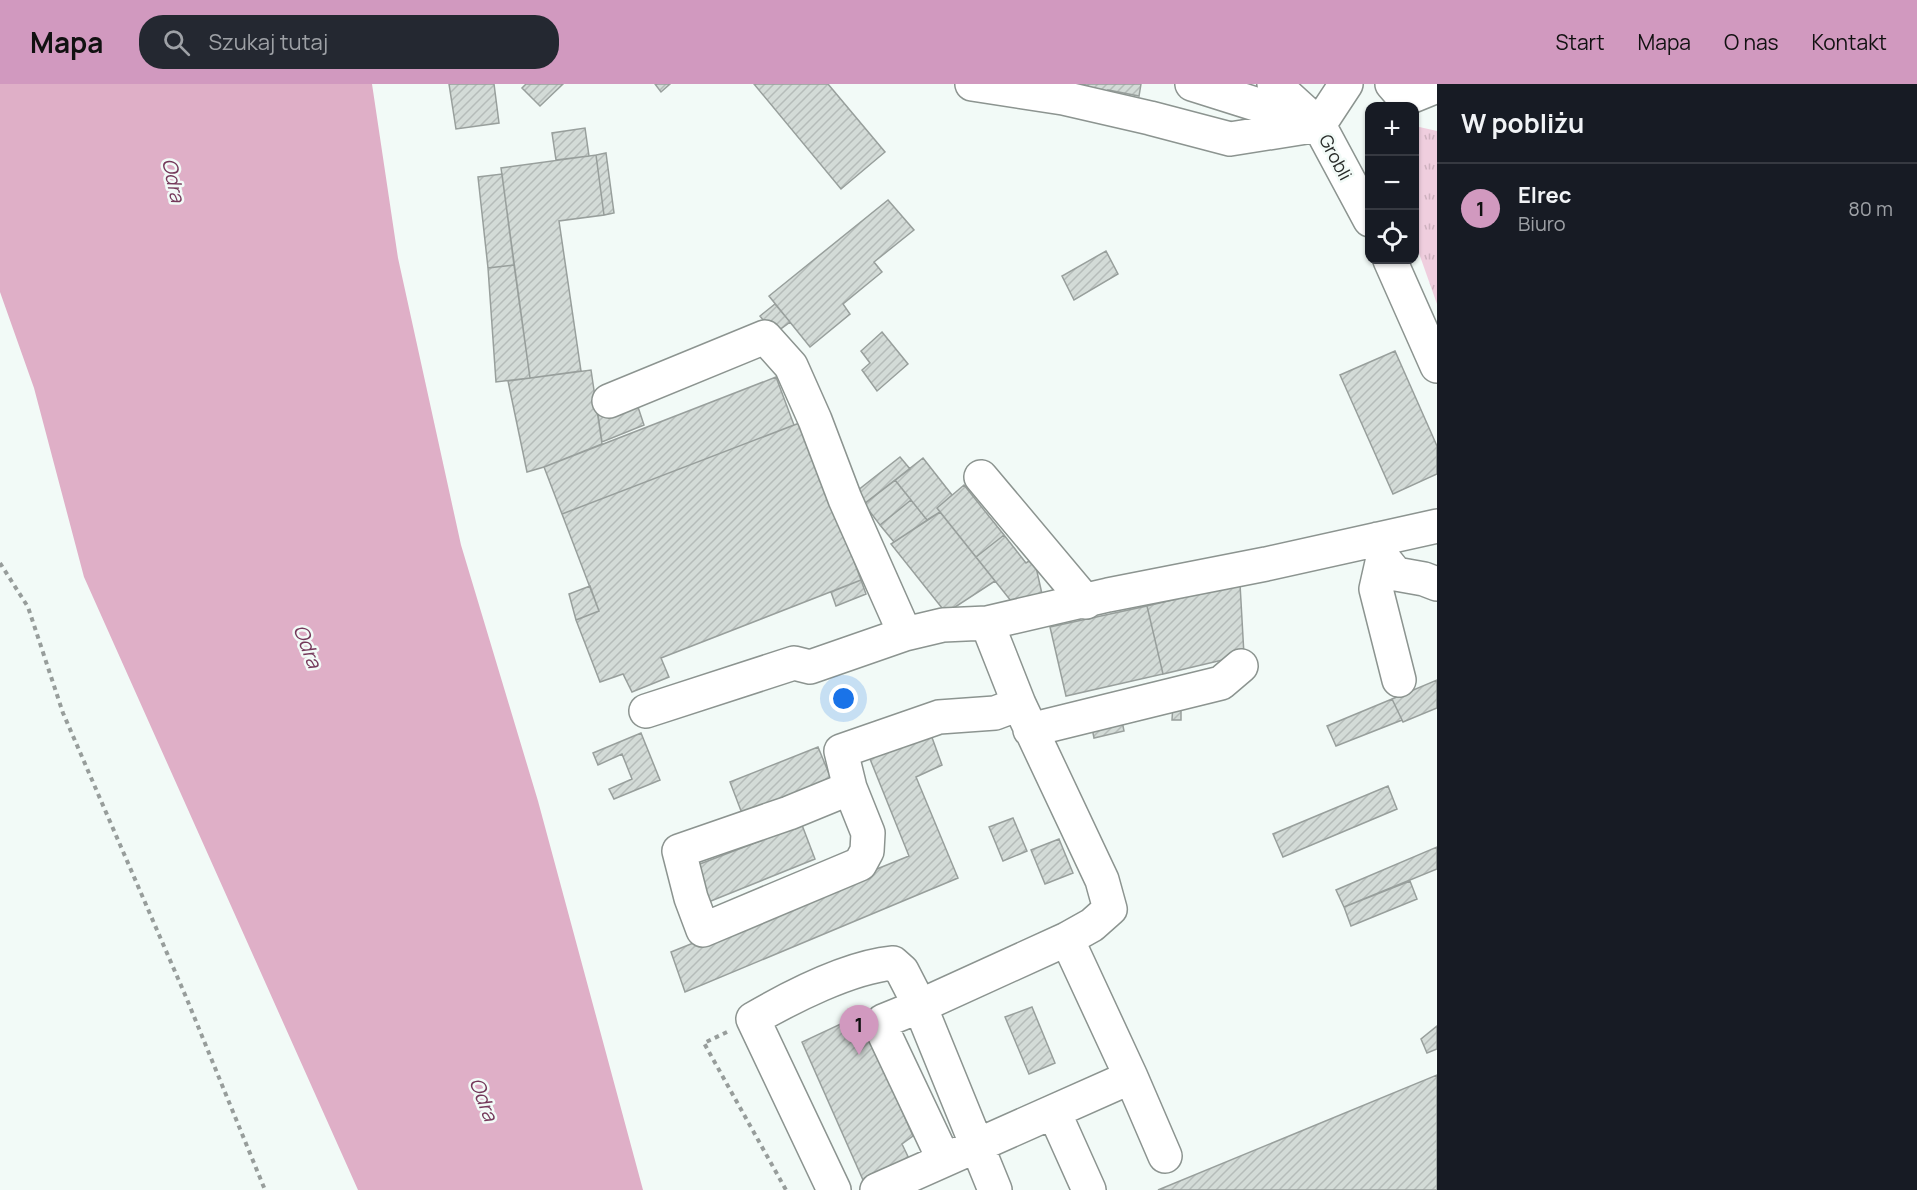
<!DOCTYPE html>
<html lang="pl">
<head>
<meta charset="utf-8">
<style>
	body { margin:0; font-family:Manrope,sans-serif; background:#242831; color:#f1f3f6 }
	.controls { position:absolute; right:18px; top:18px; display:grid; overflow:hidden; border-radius:12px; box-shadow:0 2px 4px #0004 }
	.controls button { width:54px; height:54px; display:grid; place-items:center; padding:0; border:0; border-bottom:2px solid #363941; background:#171b24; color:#f1f3f6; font:30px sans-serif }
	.you { position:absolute; left:844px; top:615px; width:21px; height:21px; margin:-15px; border:4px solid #fff; border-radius:50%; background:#1a73e8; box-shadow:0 0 0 9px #1a73e833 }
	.badge { display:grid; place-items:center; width:39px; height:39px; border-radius:50%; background:#d199bf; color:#111; font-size:20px; font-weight:700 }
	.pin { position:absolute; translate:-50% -50px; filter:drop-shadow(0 2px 3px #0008) }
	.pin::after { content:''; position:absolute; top:32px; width:21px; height:18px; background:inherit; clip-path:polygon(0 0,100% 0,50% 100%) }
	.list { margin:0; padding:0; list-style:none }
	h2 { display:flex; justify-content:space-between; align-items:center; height:78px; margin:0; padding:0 24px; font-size:26px }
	h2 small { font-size:20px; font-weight:400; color:#9ea1a6 }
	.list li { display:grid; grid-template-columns:39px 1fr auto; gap:18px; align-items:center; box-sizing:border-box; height:90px; padding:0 24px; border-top:2px solid #363941 }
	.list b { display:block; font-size:22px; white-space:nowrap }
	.list p { margin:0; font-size:20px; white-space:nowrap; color:#9ea1a6 }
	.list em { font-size:20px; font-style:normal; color:#9ea1a6 }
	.icon { flex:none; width:33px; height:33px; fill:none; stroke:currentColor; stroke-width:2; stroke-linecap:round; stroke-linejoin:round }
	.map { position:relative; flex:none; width:1437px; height:1106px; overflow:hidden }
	header { display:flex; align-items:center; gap:36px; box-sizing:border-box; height:84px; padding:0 30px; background:#d199bf; color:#111 }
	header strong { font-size:28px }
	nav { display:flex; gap:33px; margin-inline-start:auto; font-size:21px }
	.search { width:420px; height:54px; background:#242831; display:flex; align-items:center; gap:15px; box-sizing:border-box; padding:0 21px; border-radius:24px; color:#9ea1a6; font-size:22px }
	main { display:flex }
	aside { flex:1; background:#171b24 }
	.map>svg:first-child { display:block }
</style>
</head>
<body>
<header>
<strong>Mapa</strong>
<div class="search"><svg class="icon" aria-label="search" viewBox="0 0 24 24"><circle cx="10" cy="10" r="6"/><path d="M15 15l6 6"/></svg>Szukaj tutaj</div>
<nav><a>Start</a><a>Mapa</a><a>O nas</a><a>Kontakt</a></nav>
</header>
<main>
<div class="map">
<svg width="1437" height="1106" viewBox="0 0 1437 1106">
	<defs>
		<pattern id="grass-tufts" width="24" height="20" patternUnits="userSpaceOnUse" patternTransform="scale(1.5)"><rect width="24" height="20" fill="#efcede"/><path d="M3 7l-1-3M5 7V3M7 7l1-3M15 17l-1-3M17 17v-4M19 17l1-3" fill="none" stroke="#cdb1be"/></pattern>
		<pattern id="building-hatch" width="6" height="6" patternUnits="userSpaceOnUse" patternTransform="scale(1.5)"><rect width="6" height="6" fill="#d3dbd7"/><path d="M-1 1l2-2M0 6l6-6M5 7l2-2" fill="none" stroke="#b5bcb9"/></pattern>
	</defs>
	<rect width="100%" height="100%" fill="#f2faf7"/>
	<path fill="url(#grass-tufts)" d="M 1415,42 L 1437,47 L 1437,220 L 1415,158 Z"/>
	<path fill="#dfafc7" d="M 0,0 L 372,0 L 398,174 L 461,461 L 538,717 L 643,1106 L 358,1106 L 84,493 L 34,304 L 0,208 Z"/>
	<path fill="url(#building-hatch)" stroke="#989f9c" stroke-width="1.5" d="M 449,0 L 494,0 L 499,39 L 456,45 Z
		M 526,0 L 563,0 L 540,22 L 522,4 Z
		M 655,0 L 670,0 L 661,8 Z
		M 754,0 L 828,0 L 885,68 L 841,105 Z
		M 1077,0 L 1141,0 L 1139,12 L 1108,6 L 1108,9 L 1087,6 L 1088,2 Z
		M 585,44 L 589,72 L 556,76 L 552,49 Z
		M 606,69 L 614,129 L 604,131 L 596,71 Z
		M 596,71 L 604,131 L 559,137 L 581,287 L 530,294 L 501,84 Z
		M 502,90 L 514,181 L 488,184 L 478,93 Z
		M 888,116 L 914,146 L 874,178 L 882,188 L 843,220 L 850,230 L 810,263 L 769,212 Z
		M 1106,167 L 1118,190 L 1074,216 L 1062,192 Z
		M 514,181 L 530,294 L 496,298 L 488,184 Z
		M 775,220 L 790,238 L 774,250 L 760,232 Z
		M 882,248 L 908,280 L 877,307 L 862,286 L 870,279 L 861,267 Z
		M 1395,267 L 1437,362 L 1437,390 L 1393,410 L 1340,291 Z
		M 591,286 L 602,360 L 544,383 L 527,388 L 508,297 Z
		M 776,293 L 794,341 L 562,430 L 544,383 Z
		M 636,317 L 644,341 L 602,358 L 598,331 Z
		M 802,338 L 861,496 L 661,574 L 669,593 L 632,608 L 623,590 L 600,598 L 576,536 L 599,527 L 562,430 Z
		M 900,373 L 910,385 L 864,420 L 857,407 Z
		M 923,374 L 952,411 L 937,424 L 940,428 L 927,436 L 895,396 Z
		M 895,396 L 911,416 L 880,441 L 864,420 Z
		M 964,401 L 1004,451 L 976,473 L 937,424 Z
		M 911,416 L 927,436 L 894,458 L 880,441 Z
		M 940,428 L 995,497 L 946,529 L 891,460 Z
		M 1004,451 L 1026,479 L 1034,474 L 1042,510 L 1011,517 L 976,473 Z
		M 861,496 L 866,510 L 836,522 L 831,508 Z
		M 1240,500 L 1244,571 L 1163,590 L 1147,522 Z
		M 590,502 L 599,527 L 576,536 L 569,510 Z
		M 1147,522 L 1163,590 L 1066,612 L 1050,543 Z
		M 1437,596 L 1437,624 L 1403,638 L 1392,615 Z
		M 1392,615 L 1402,636 L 1336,662 L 1327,642 Z
		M 1173,620 L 1181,620 L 1181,636 L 1172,636 Z
		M 1122,637 L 1124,647 L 1094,654 L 1092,644 Z
		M 930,648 L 942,681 L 916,693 L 958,794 L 685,908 L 671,868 L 909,772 L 870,675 Z
		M 641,649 L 660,696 L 614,715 L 609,705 L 632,695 L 622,670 L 598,681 L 593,669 Z
		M 818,663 L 832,697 L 743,732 L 730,698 Z
		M 1388,702 L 1397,725 L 1283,773 L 1273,750 Z
		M 1013,734 L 1027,767 L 1003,777 L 989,743 Z
		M 802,741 L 815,775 L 706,819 L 692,783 Z
		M 1059,755 L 1073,789 L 1045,800 L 1031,766 Z
		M 1437,763 L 1437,785 L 1344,823 L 1336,806 Z
		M 1410,797 L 1417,815 L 1351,842 L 1344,823 Z
		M 1032,923 L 1055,979 L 1029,990 L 1005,933 Z
		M 860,931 L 913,1052 L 902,1060 L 914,1085 L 867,1105 L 802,958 Z
		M 1437,942 L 1437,965 L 1427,969 L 1421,955 Z
		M 1437,991 L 1437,1106 L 1158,1106 Z"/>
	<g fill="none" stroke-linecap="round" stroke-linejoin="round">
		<g stroke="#8c9490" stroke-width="36">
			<path id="minor" d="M 972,0 L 1063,14 L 1150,34 L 1230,55 L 1319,41
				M 1192,0 L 1309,37
				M 1274,0 L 1319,41 L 1370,136
				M 1392,0 L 1405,15 L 1432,4 L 1435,0
				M 1319,41 L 1346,0
				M 1390,176 L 1437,282
				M 609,317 L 765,253 L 791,282 L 815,336 L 845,415 L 905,550
				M 981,393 L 1086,518
				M 1378,455 L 1383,474 L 1376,505 L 1399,596
				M 1383,474 L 1396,490 L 1424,495 L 1437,500
				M 646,627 L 794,579 L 810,583 L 905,550 L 943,541 L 987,539
				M 1030,646 L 1221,599 L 1241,582
				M 850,704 L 789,729 L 679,767 L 691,814 L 703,846 L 860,780 L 867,767 L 868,749 L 850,704 L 841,667 L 939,633 L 995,629 L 1019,620
				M 1067,855 L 1131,993
				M 1054,1028 L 1089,1106
				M 834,1106 L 753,935 C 791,913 850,883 893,879 L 902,887 L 920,922 L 883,937 L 883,947 L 944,1076
				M 877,1106 L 1131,993 L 1165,1072
				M 995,1106 L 920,922 L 1067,855 L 1092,841 L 1110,825 L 1102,796 L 1019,620 L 987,539 L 1108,511 L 1266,480 L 1437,442"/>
		</g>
		<path stroke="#979d9b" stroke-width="4" stroke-dasharray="4.5 4.5" stroke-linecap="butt" d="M 0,479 L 28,523 L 63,629 L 186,913 L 265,1106
			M 727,948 L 704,959 L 786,1106"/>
		<use href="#minor" stroke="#fff" stroke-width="33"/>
	</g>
	<g text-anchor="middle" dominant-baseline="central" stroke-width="5" stroke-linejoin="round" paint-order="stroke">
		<g font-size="18" fill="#282b29" stroke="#f2faf7">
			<text transform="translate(1336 73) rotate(62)">Grobli</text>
		</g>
		<g font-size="20" font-style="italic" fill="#74385a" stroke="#f2faf7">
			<text transform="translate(174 96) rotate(78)">Odra</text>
			<text transform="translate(308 562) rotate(69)">Odra</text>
			<text transform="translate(484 1015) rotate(69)">Odra</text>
		</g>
	</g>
</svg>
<div class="controls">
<button>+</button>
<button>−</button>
<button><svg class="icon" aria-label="locate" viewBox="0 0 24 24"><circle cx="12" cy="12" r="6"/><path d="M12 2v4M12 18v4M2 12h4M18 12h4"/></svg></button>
</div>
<div class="you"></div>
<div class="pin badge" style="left:859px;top:971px">1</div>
</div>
<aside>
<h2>W pobliżu<small></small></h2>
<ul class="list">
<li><span class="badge">1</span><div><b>Elrec</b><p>Biuro</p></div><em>80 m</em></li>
</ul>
</aside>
</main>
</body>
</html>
